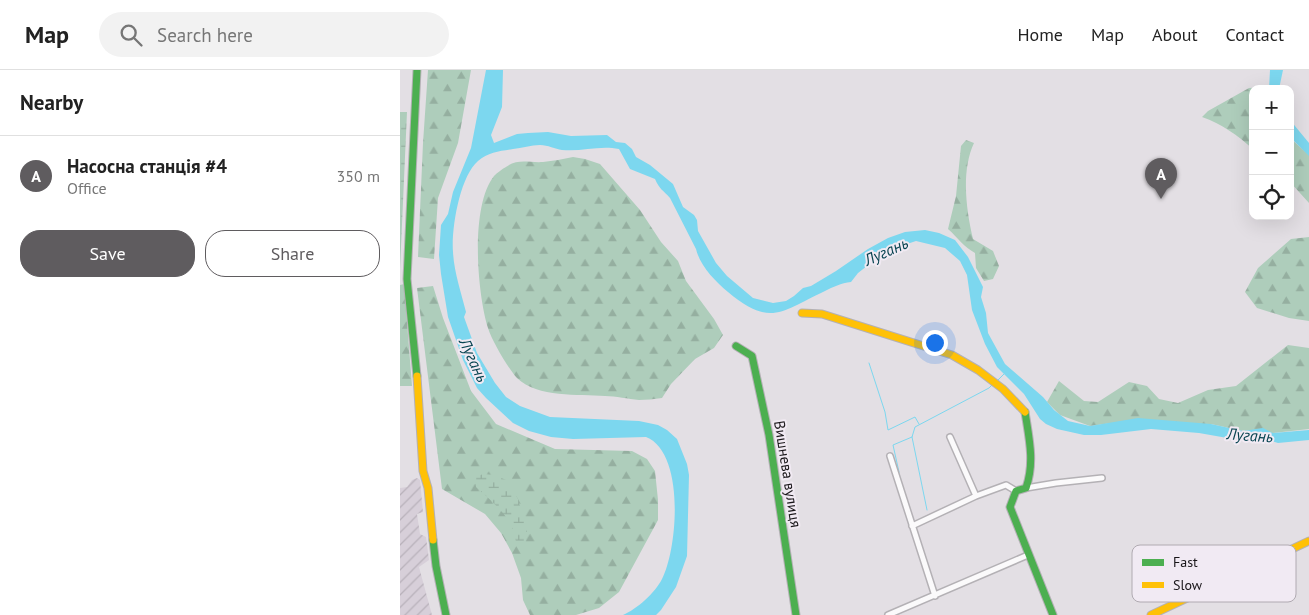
<!DOCTYPE html>
<html lang="en">
<head>
<meta charset="utf-8">
<style>
	body { margin:0; font-family:"PT Sans",sans-serif; background:#f2f2f2; color:#222 }
	.controls { position:absolute; right:15px; top:15px; display:grid; overflow:hidden; border-radius:10px; box-shadow:0 5px 20px #0002 }
	.controls button { width:45px; height:45px; display:grid; place-items:center; padding:0; border:0; border-bottom:1px solid #e0e0e0; background:#fff; color:#222; font:25px sans-serif }
	.you { position:absolute; left:534px; top:272px; width:18px; height:18px; margin:-12px; border:4px solid #fff; border-radius:50%; background:#1a73e8; box-shadow:0 0 0 8px #1a73e833 }
	.badge { display:grid; place-items:center; width:32px; height:32px; border-radius:50%; background:#5f5c5f; color:#fff; font-size:16px; font-weight:700 }
	.pin { position:absolute; translate:-50% -41px; filter:drop-shadow(0 1px 2px #0008) }
	.pin::after { content:''; position:absolute; top:26px; width:18px; height:15px; background:inherit; clip-path:polygon(0 0,100% 0,50% 100%) }
	.list { margin:0; padding:0; list-style:none }
	h2 { display:flex; justify-content:space-between; align-items:center; height:65px; margin:0; padding:0 20px; font-size:21px }
	h2 small { font-size:16px; font-weight:400; color:#767676 }
	.list li { display:grid; grid-template-columns:32px 1fr auto; gap:15px; align-items:center; box-sizing:border-box; height:80px; padding:0 20px; border-top:1px solid #e0e0e0 }
	.list b { display:block; font-size:19px; white-space:nowrap }
	.list p { margin:0; font-size:16px; white-space:nowrap; color:#767676 }
	.list em { font-size:16px; font-style:normal; color:#767676 }
	.actions { display:flex; gap:10px; padding:15px 20px }
	.actions a { flex:1; padding:11px 0; border:1px solid #5f5c5f; border-radius:20px; text-align:center; font-size:18px; color:#5f5c5f }
	.actions .main { background:#5f5c5f; color:#fff }
	.icon { flex:none; width:28px; height:28px; fill:none; stroke:currentColor; stroke-width:2; stroke-linecap:round; stroke-linejoin:round }
	.map { position:relative; flex:none; width:909px; height:545px; overflow:hidden }
	header { display:flex; align-items:center; gap:30px; box-sizing:border-box; height:70px; padding:0 25px; background:#fff; border-bottom:1px solid #e0e0e0 }
	header strong { font-size:24px }
	nav { display:flex; gap:28px; margin-inline-start:auto; font-size:18px }
	.search { width:350px; height:45px; background:#f2f2f2; display:flex; align-items:center; gap:12px; box-sizing:border-box; padding:0 18px; border-radius:28px; color:#767676; font-size:19px }
	main { display:flex }
	aside { flex:1; background:#fff }
	.map>svg:first-child { display:block }
</style>
</head>
<body>
<header>
<strong>Map</strong>
<div class="search"><svg class="icon" aria-label="search" viewBox="0 0 24 24"><circle cx="10" cy="10" r="6"/><path d="M15 15l6 6"/></svg>Search here</div>
<nav><a>Home</a><a>Map</a><a>About</a><a>Contact</a></nav>
</header>
<main>
<aside>
<h2>Nearby<small></small></h2>
<ul class="list">
<li><span class="badge">A</span><div><b>Насосна станція #4</b><p>Office</p></div><em>350 m</em></li>
</ul>
<div class="actions"><a class="main">Save</a><a>Share</a></div>
</aside>
<div class="map">
<svg width="909" height="545" viewBox="0 0 909 545">
	<defs>
		<pattern id="industrial-furrows" width="10" height="10" patternUnits="userSpaceOnUse" patternTransform="scale(1.25)"><rect width="10" height="10" fill="#d7cfd9"/><path d="M-1 1l2-2M0 10L10 0M9 11l2-2" fill="none" stroke="#b8b1ba"/></pattern>
		<pattern id="forest-firs" width="22" height="20" patternUnits="userSpaceOnUse" patternTransform="scale(1.25)"><rect width="22" height="20" fill="#aecdbb"/><path d="M5 1l3.5 6h-7zM16 11l3.5 6h-7z" fill="#95afa0"/></pattern>
		<pattern id="wetland-marsh" width="20" height="14" patternUnits="userSpaceOnUse" patternTransform="scale(1.25)"><rect width="20" height="14" fill="#aecdbb"/><path d="M1 5h8M5 5V1M11 12h8M15 12V8" fill="none" stroke="#95afa0"/></pattern>
	</defs>
	<rect width="100%" height="100%" fill="#e3dfe4"/>
	<path fill="url(#industrial-furrows)" d="M 17,408 L 20,410 L 23,442 L 17,444 L 20,464 L 26,467 L 29,490 L 19,497 L 32,545 L 0,545 L 0,418 L 7,417 L 12,410 Z"/>
	<path fill="url(#forest-firs)" d="M 28,0 L 71,0 L 58,73 L 38,128 L 34,189 L 18,187 L 23,73 Z
		M 869,17 L 869,19 L 853,19 L 853,79 C 837,65 822,54 802,47 L 808,41 L 849,18 Z
		M 890,68 L 909,85 L 909,133 L 890,112 Z
		M 566,70 L 574,73 C 561,101 566,139 573,169 L 593,181 L 599,196 L 593,209 L 584,211 L 576,198 L 575,183 C 564,177 558,168 548,159 L 556,126 L 561,76 Z
		M 173,87 L 185,89 L 200,94 L 240,140 L 261,172 L 278,191 L 286,211 L 314,249 L 323,265 L 314,278 L 295,289 L 271,314 L 262,328 C 254,329 246,330 239,330 C 228,329 216,326 205,326 C 178,324 138,328 117,308 C 108,298 92,271 88,258 C 77,223 70,136 94,106 C 97,103 102,99 106,97 C 118,88 129,93 143,92 C 153,91 163,89 173,87 Z
		M 909,167 L 909,251 L 889,248 L 857,238 L 845,222 L 858,198 L 891,169 Z
		M 4,214 L 12,316 L 0,316 L 0,215 Z
		M 33,216 L 43,248 L 71,321 L 96,354 L 155,379 L 232,381 L 247,389 L 255,401 L 258,430 L 258,450 L 219,522 L 199,538 L 176,545 L 130,545 L 123,530 L 121,508 L 112,483 L 101,463 L 85,444 L 42,419 L 17,218 Z
		M 888,275 L 909,278 L 909,359 L 873,363 L 843,361 L 811,354 L 712,353 L 690,356 L 660,345 L 647,332 L 659,311 L 684,331 L 698,332 L 729,312 L 747,316 L 759,329 L 778,333 L 808,320 L 836,316 Z"/>
	<path fill="url(#wetland-marsh)" d="M 0,42 L 7,42 L 0,199 Z
		M 83,404 L 95,405 L 106,410 L 118,429 L 127,461 L 125,476 L 120,479 C 114,470 116,468 113,460 C 109,445 87,427 76,417 L 76,407 Z"/>
	<path fill="#7cd7ef" d="M 86,0 L 103,0 L 102,37 L 91,65 L 94,73 L 117,64 L 128,63 L 148,62 L 171,66 L 207,65 L 216,72 L 225,73 L 232,79 L 236,87 L 250,95 L 273,114 L 283,137 L 294,145 L 297,150 L 298,161 L 316,193 L 327,206 L 353,228 L 373,233 L 386,231 L 394,226 L 403,218 L 411,216 L 436,201 L 468,179 L 488,168 L 505,162 L 525,160 L 539,163 L 555,170 L 568,187 L 583,217 L 581,227 L 586,243 L 588,263 L 605,294 L 643,327 L 654,340 L 668,351 L 690,356 L 738,348 L 811,354 L 843,361 L 863,358 L 873,363 L 909,360 L 909,370 L 878,373 L 865,369 L 833,369 L 799,363 L 751,359 L 701,365 L 684,365 L 657,359 L 646,354 L 640,349 L 624,324 L 597,297 L 585,274 L 572,240 L 567,205 L 560,191 L 545,178 L 516,171 L 510,173 L 489,181 L 476,189 L 458,203 L 451,212 C 441,213 433,217 425,221 C 382,241 371,258 328,222 C 315,211 300,196 296,179 L 270,128 C 263,120 260,120 255,109 L 230,99 L 219,79 C 199,75 182,82 162,80 C 155,79 148,75 140,75 C 131,75 122,78 113,79 C 101,81 88,82 78,91 C 60,106 51,159 53,182 C 54,202 61,222 66,242 L 64,247 L 77,283 L 95,313 L 106,327 L 120,336 L 150,347 L 239,351 L 258,355 L 267,360 L 277,369 L 287,394 L 289,405 L 287,486 L 276,517 L 261,540 L 256,545 L 223,545 C 237,539 255,523 262,509 C 278,478 285,382 246,367 L 173,369 L 151,367 L 129,361 L 113,353 L 86,328 L 77,318 L 63,290 L 48,247 L 41,204 L 39,185 L 41,155 L 48,144 L 53,122 L 71,78 Z
		M 870,0 L 883,0 L 879,19 L 869,19 Z
		M 890,50 L 909,73 L 909,86 L 890,67 Z"/>
	<g fill="none" stroke-linecap="round" stroke-linejoin="round">
		<path stroke="#7cd7ef" stroke-width="1" d="M 469,293 L 485,342 L 488,360 L 515,347 L 519,354
			M 598,310 L 604,304
			M 499,402 L 493,375 L 512,367
			M 527,440 L 512,367 L 515,357 L 589,318 L 593,314"/>
		<g stroke="#b4b1b5" stroke-width="8">
			<path id="street" d="M 550,367 L 576,426
				M 490,386 L 535,526
				M 626,418 L 656,413 L 702,408
				M 512,456 L 576,426 L 606,415 L 616,421
				M 488,545 L 628,485"/>
		</g>
		<g stroke="#b4b1b5" stroke-width="9">
			<path id="fast" d="M 336,276 L 352,286 L 369,365 L 396,545
				M 17,306 L 7,209 L 17,0
				M 625,342 C 629,368 635,392 626,418 L 616,421 L 610,437 L 653,545
				M 33,470 L 36,496 L 46,545"/>
		</g>
		<g stroke="#b4b1b5" stroke-width="9">
			<path id="slow" d="M 402,243 L 422,244 L 552,285 L 578,300 L 603,319 L 625,342
				M 17,306 L 23,401 L 28,418 L 33,470
				M 751,545 L 909,471"/>
		</g>
		<use href="#street" stroke="#fbfafb" stroke-width="5"/>
		<use href="#fast" stroke="#4caf50" stroke-width="7"/>
		<use href="#slow" stroke="#ffc107" stroke-width="7"/>
	</g>
	<g text-anchor="middle" dominant-baseline="central" stroke-width="4" stroke-linejoin="round" paint-order="stroke">
		<g font-size="15" fill="#181518" stroke="#f1eaf3">
			<text transform="translate(388 404) rotate(81)">Вишнева вулиця</text>
		</g>
		<g font-size="16" font-style="italic" fill="#084451" stroke="#f1eaf3">
			<text transform="translate(486 181) rotate(-24)">Лугань</text>
			<text transform="translate(74 290) rotate(65)">Лугань</text>
			<text transform="translate(850 365) rotate(4)">Лугань</text>
		</g>
	</g>
	<rect x="732" y="475" width="164" height="57" rx="8" fill="#f1eaf3" stroke="#b0aab1" stroke-width="1"/>
	<rect x="742" y="489" width="22" height="7" fill="#4caf50"/>
	<rect x="742" y="512" width="22" height="6" fill="#ffc107"/>
	<g font-size="14" fill="#181518">
		<text x="773" y="497">Fast</text>
		<text x="773" y="520">Slow</text>
	</g>
</svg>
<div class="controls">
<button>+</button>
<button>−</button>
<button><svg class="icon" aria-label="locate" viewBox="0 0 24 24"><circle cx="12" cy="12" r="6"/><path d="M12 2v4M12 18v4M2 12h4M18 12h4"/></svg></button>
</div>
<div class="you"></div>
<div class="pin badge" style="left:761px;top:129px">A</div>
</div>
</main>
</body>
</html>
